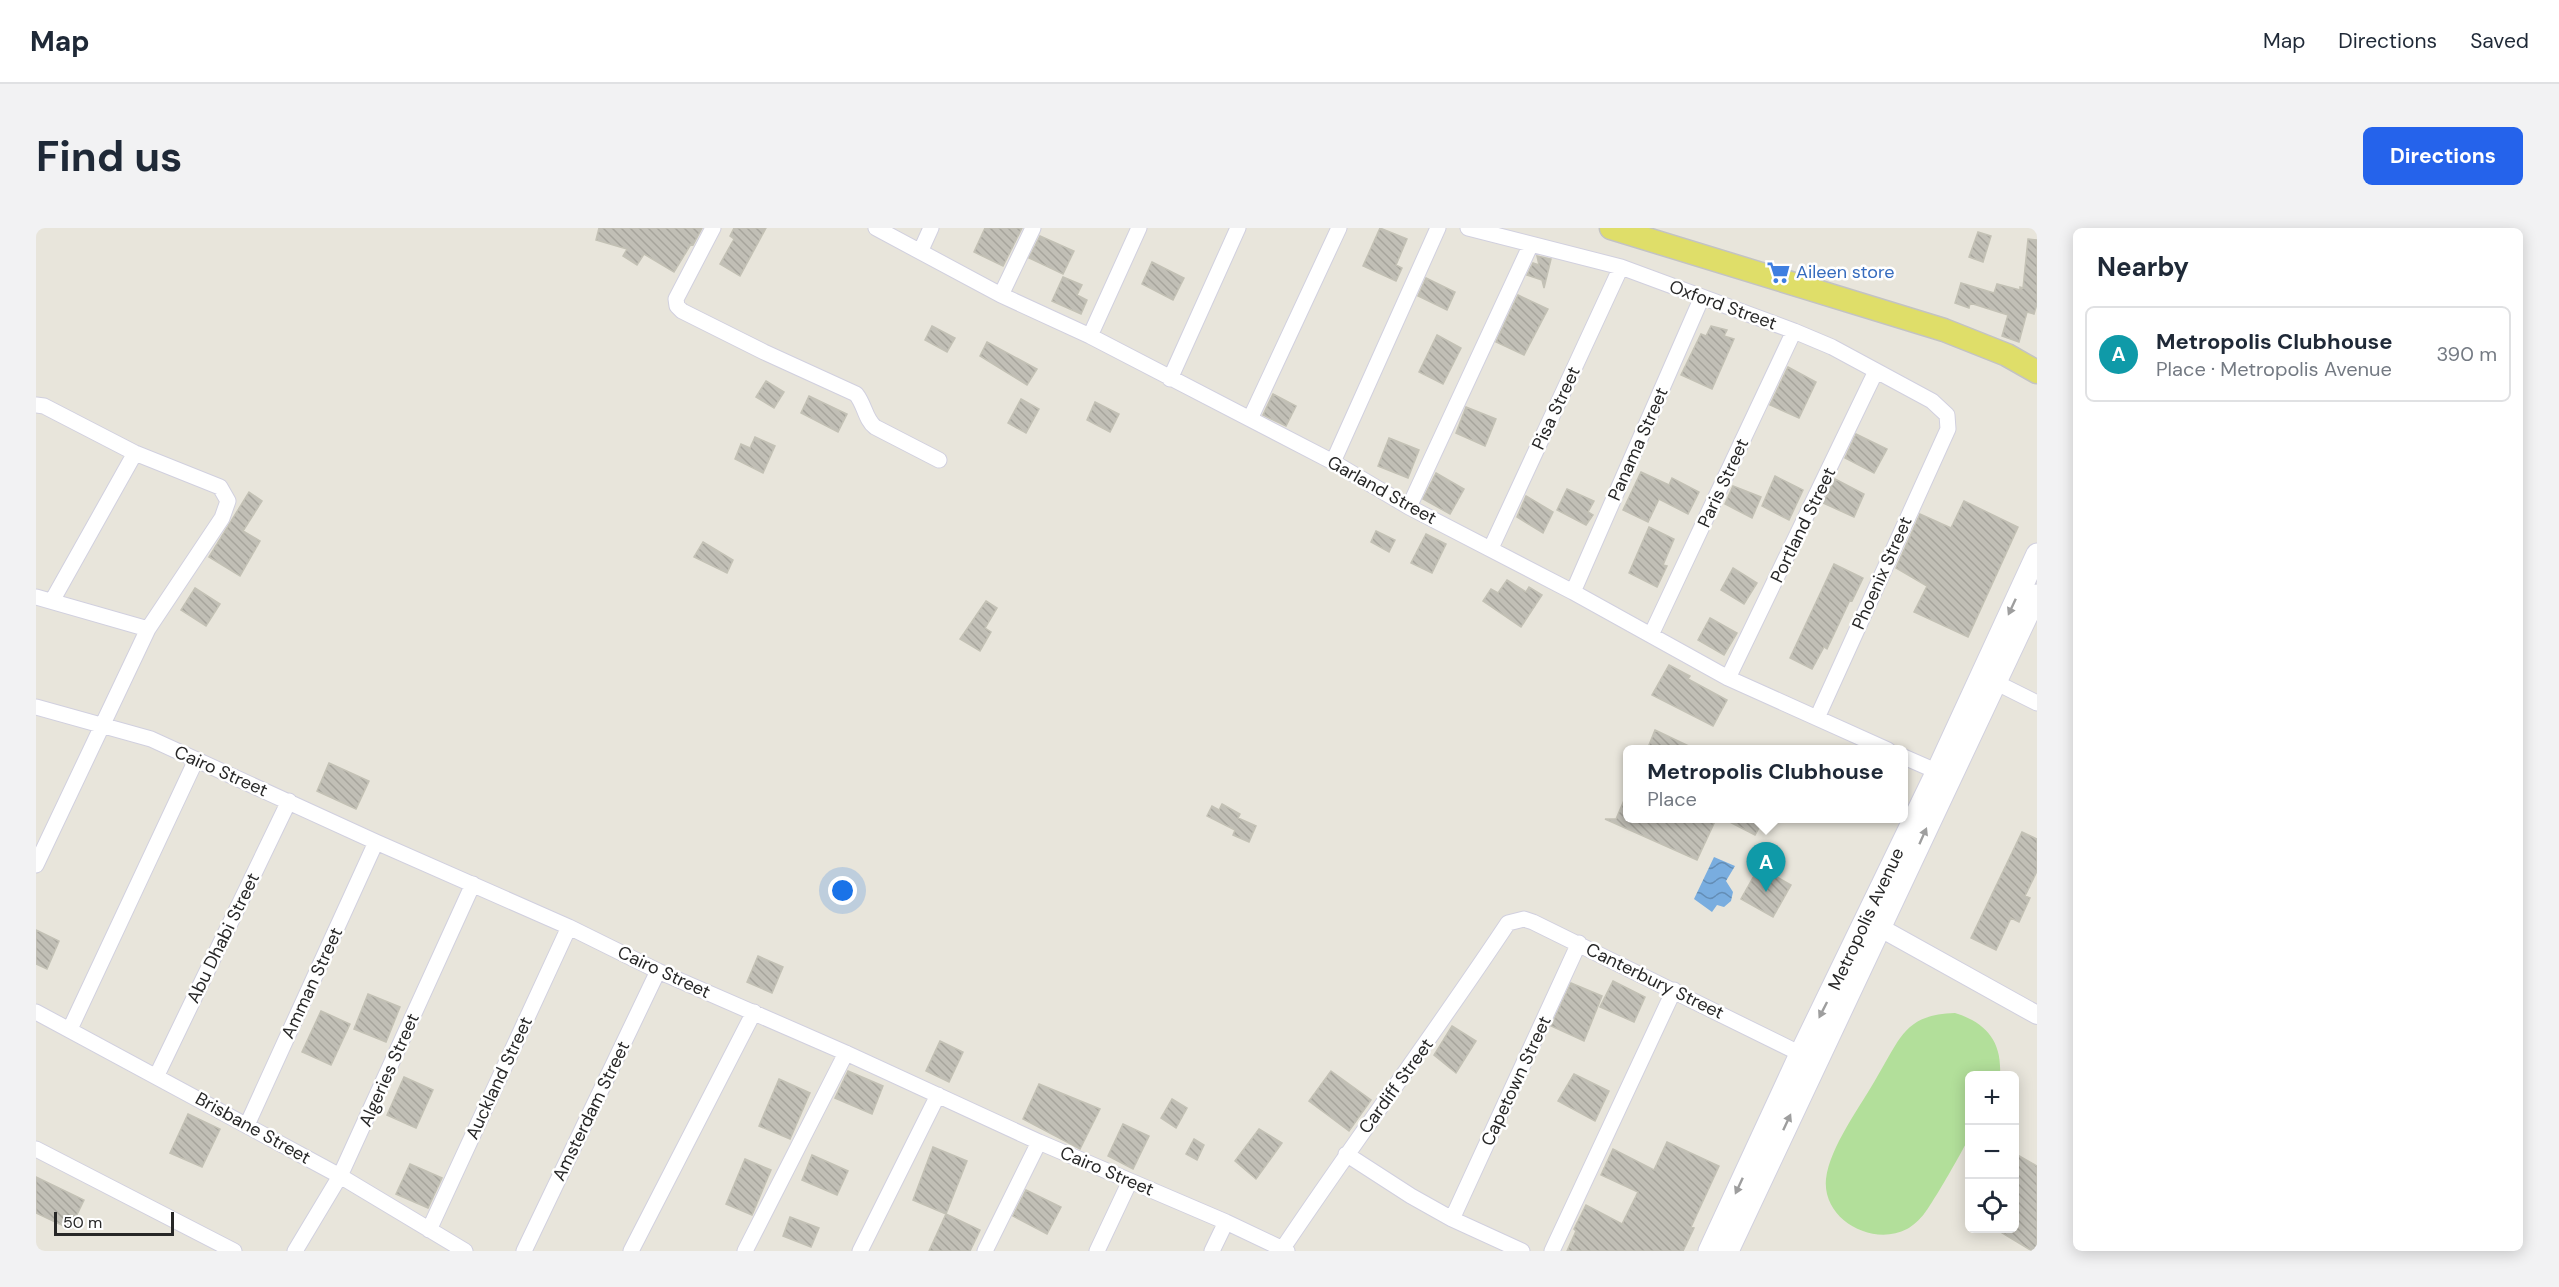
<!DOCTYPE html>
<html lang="en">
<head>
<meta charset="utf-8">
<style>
  :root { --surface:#fff; --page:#f2f2f3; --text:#1f2937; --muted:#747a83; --line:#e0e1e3; --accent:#2563eb }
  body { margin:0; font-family:"DM Sans",sans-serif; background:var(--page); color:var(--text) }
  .controls { position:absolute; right:18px; bottom:18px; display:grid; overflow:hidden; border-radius:9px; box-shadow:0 3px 15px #0003 }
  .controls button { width:54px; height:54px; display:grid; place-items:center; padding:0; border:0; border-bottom:2px solid var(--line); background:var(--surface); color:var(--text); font:30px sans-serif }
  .scale { position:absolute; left:18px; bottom:15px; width:120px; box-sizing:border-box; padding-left:6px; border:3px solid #272727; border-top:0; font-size:16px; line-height:21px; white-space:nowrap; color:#272727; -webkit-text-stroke:4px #fff; paint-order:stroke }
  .you { position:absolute; left:807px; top:663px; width:21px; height:21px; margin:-15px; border:4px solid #fff; border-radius:50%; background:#1a73e8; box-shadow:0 0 0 9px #1a73e833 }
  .badge { display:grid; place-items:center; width:39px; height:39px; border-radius:50%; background:var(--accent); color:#fff; font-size:20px; font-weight:700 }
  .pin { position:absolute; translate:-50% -50px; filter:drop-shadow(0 2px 3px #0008) }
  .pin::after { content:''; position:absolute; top:32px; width:21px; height:18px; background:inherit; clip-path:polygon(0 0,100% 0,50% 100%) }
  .popup { position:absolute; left:1587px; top:517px; width:285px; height:78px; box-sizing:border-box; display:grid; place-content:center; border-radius:9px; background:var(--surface); filter:drop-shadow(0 2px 4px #0005); font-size:20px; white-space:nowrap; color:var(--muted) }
  .popup b { font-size:22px; color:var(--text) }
  .popup::after { content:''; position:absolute; left:50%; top:100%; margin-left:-12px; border:12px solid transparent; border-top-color:var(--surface) }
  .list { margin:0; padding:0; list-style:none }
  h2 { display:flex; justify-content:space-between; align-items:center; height:78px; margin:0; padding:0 24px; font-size:26px }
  h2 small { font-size:20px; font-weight:400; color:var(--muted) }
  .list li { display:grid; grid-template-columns:39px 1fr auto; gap:18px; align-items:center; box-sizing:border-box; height:96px; margin:0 12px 12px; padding:0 12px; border:2px solid var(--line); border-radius:9px }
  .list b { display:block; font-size:22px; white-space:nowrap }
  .list p { margin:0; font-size:20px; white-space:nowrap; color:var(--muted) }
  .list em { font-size:20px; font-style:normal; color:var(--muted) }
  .icon { flex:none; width:33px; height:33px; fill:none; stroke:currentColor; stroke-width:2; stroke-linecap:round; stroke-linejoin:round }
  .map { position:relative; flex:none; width:2001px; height:1023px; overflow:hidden; border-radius:9px }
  header { display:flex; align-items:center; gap:36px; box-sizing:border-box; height:84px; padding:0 30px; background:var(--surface); border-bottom:2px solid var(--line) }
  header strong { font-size:28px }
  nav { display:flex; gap:33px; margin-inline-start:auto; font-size:21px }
  .intro { display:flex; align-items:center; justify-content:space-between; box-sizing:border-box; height:144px; padding:0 36px }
  h1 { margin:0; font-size:42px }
  .button { padding:15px 27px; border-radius:9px; background:var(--accent); color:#fff; font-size:21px; font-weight:700 }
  main { display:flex; gap:36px; padding:0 36px }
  aside { flex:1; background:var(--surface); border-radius:9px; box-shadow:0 3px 15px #0003 }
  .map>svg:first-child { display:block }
</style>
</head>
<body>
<header>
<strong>Map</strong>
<nav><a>Map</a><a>Directions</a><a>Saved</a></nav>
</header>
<div class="intro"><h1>Find us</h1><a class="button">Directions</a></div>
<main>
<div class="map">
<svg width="2001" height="1023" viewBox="0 0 2001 1023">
  <defs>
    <pattern id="water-waves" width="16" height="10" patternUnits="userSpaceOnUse" patternTransform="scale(1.5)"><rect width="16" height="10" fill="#79addf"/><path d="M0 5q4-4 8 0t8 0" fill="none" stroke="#638db5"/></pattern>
    <pattern id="building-back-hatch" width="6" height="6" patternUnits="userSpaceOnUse" patternTransform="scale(1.5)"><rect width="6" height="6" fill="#c1bfb6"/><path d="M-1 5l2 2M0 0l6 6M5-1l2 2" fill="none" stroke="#a6a49c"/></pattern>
  </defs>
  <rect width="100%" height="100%" fill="#e8e5db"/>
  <path fill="#b2df9a" d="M1919,785C1951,795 1966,814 1964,847L1934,848C1934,866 1937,889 1934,907C1932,914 1894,980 1888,986C1884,991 1877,998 1871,1001C1837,1019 1786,992 1790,951C1794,918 1825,878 1841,849C1864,811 1869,786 1919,785Z"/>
  <path fill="url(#water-waves)" d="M1678,629L1699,638L1690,653L1697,664L1695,673L1688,679L1681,677L1676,684L1658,671Z"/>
  <path fill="url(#building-back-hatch)" stroke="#c3c1b5" stroke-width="1.5" d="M563,0H666L657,17L655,16L638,44L608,26L601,37L587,28L591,21L560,12Z
    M698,0H730L704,48L684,36L698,11L694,8Z
    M949,0H986L967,38L938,24Z
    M1344,0L1371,11L1360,37L1366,40L1360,53L1327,38Z
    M1942,4L1955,8L1947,34L1933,29Z
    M1004,8L1038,23L1027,46L993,30Z
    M1992,11L2001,12V76L1998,86L1991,84L1983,114L1966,108L1972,87L1934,75L1933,80L1919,75L1925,55L1958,65L1961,56L1984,62V59L1987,60Z
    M1501,28L1515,31L1508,60L1506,52L1491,47L1497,35L1503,37Z
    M1116,34L1148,50L1137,72L1106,56Z
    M1027,49L1046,57L1041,67L1051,72L1045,86L1016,73Z
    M1390,50L1419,64L1411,82L1382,68Z
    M1482,67L1512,81L1488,127L1460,114Z
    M896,98L919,110L911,124L889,112Z
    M1675,98L1691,102L1688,108L1698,111L1676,161L1645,147L1665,106L1670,108Z
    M1401,107L1425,120L1407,156L1383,144Z
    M951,114L1001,141L991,157L944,128Z
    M1752,139L1780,154L1763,190L1734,177Z
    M730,153L748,164L738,180L720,169Z
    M1237,166L1260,178L1250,198L1227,187Z
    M773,168L811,186L802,204L765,185Z
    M985,171L1003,181L990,205L972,195Z
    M1059,174L1083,186L1074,204L1051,192Z
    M1430,179L1460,191L1449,218L1420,205Z
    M1820,206L1851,221L1838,245L1809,230Z
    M719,209L739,218L727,245L699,231L705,216L714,220Z
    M1353,210L1383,222L1372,250L1342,238Z
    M1605,244L1633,257L1636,250L1663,264L1652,286L1623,271L1612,294L1587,282Z
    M1400,245L1428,261L1414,286L1387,271Z
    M1739,248L1767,262L1753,292L1726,278Z
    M1799,251L1828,266L1818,289L1787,275Z
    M1697,258L1725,269L1716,290L1689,276Z
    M1531,261L1558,273L1552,284L1557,287L1550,297L1521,282Z
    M213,264L226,273L207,303L224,313L204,348L173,329Z
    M1490,268L1517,284L1507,305L1481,289Z
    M1928,273L1982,299L1932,409L1878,384L1891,358L1860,340L1884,286L1915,300Z
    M1613,299L1638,311L1627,337L1631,338L1621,359L1593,345Z
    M1340,303L1359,312L1353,324L1335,314Z
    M1390,306L1410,316L1396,345L1375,335Z
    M667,314L697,332L691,345L658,329Z
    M1798,336L1827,350L1816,373L1814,372L1791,421L1788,419L1776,441L1754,430Z
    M1697,340L1721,355L1708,376L1685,362Z
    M1471,352L1490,364L1493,359L1506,367L1485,399L1447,373L1455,361L1462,365Z
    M159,360L184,376L170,398L145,382Z
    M950,373L961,380L949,400L955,404L944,423L924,411Z
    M1674,390L1701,405L1688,427L1662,412Z
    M1633,437L1654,448L1652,451L1691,472L1677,498L1616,467Z
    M1619,502L1661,522H1611Z
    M293,535L333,553L320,581L281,563Z
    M1592,563V591H1680L1661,632L1569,591H1580Z
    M1186,576L1204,586L1202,590L1220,598L1213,614L1197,607L1199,602L1171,588L1176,578L1183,582Z
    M1688,591H1728L1719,607Z
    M1986,604L2001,611V643L1989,668L1994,670L1983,694L1975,690L1960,722L1935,710Z
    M1723,639L1755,657L1737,689L1705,671Z
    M0,702L23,713L11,741L0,736Z
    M722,728L747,739L736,765L711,754Z
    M1577,753L1609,769L1598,794L1564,779Z
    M1535,755L1566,768L1548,813L1515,798Z
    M332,766L364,779L350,814L318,801Z
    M285,783L314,796L295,837L266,824Z
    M1416,798L1440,813L1420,845L1398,827Z
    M904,813L927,824L913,854L890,843Z
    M812,843L847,858L836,886L799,870Z
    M1295,843L1335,872L1313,903L1273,873Z
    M1538,846L1573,863L1559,893L1522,873Z
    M368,849L397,862L380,900L351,887Z
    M743,851L774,865L754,911L723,898Z
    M1003,856L1064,881L1044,921L987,891Z
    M1136,871L1151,880L1140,900L1125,890Z
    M152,886L184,901L166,939L134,925Z
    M1087,896L1113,908L1097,941L1072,928Z
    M1223,901L1246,915L1220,951L1199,933Z
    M1158,911L1168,917L1161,932L1150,926Z
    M1631,914L1683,938L1655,999L1658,1000L1647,1023H1531L1540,1003L1538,1001L1550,977L1586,996L1602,964L1565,947L1577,921L1618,942Z
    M897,919L931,933L910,986L877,972Z
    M1978,925L2001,938V1023H1996L1958,1000H1978Z
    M776,927L812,943L801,967L766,952Z
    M709,931L735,942L716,987L690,976Z
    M374,936L406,950L392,980L360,966Z
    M0,949L48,972L34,1001L0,985Z
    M990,962L1025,979L1011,1006L977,988Z
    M910,986L944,1002L934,1023H893Z
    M754,989L783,1000L775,1019L747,1008Z"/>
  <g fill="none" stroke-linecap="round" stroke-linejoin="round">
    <defs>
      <path id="minor" d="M677,0L640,71L641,78L646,83L728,124L820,166C829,177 829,191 839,199L903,232
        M840,0L965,67L1054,108L1297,234L1373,279L1537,364L1692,450L1852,522
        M1432,0L1585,39L1758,103L1796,119L1896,173L1911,187L1912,201L1781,490
        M885,22L895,0
        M965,67L997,0
        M1054,108L1103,0
        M1134,151L1202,0
        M0,177L8,178L99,225L184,259L192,273L186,290L112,401L0,637
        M1214,191L1303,0
        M1297,234L1402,0
        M1373,279L1495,16
        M1455,320L1585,39
        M1537,364L1666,69
        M0,369L112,401
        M16,373L99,225
        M1615,407L1758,103
        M1692,450L1840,143
        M1953,451L2001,475
        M0,479L115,511L340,614L533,699L622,743L810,825L1003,914L1190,994L1251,1023
        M1868,529L1909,547
        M0,784L304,948L429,1023
        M34,801L160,532
        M121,847L253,573
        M211,897L340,614
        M0,921L198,1023
        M1310,926L1375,968L1416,991L1486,1023
        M1416,991L1543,715
        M393,1002L533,699
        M1247,1020C1320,911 1399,805 1472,695L1488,691L1497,694L1773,830
        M259,1023L304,948L437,656
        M488,1023L622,743
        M595,1023L718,784
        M709,1023L810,825
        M824,1023L902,867
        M949,1023L1003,914
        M1061,1023L1094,953
        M1176,1023L1190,994
        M1516,1023L1638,762"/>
      <path id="tertiary" d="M1832,693L2001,787"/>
      <path id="secondary" d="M1673,1023L1765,824L1901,543L2001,326
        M1692,1023L2001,367"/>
      <path id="primary" d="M1575,0L1908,102L1971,127L2001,144"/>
    </defs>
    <use href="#minor" stroke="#d1d0df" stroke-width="17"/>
    <use href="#tertiary" stroke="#d1d0df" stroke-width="20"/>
    <use href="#secondary" stroke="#d1d0df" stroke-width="23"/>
    <use href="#primary" stroke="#c3c3c3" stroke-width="25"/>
    <use href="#minor" stroke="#fff" stroke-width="15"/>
    <use href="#tertiary" stroke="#fff" stroke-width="18"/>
    <use href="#secondary" stroke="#fff" stroke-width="21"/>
    <use href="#primary" stroke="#dfde69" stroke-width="22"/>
  </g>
  <defs><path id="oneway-solid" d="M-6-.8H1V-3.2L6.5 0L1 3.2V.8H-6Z" transform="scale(1.5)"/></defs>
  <g fill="#9e9e9e">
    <use href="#oneway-solid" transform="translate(1976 379) rotate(115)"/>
    <use href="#oneway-solid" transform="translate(1887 608) rotate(-66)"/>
    <use href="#oneway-solid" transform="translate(1787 782) rotate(117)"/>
    <use href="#oneway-solid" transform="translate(1751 894) rotate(-65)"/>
    <use href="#oneway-solid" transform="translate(1703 958) rotate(115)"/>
  </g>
  <defs>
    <symbol id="supermarket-bare" viewBox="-9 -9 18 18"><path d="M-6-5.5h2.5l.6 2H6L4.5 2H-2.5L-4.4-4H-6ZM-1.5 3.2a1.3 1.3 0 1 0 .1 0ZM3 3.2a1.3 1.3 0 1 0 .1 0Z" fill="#3f7fe0" stroke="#fff" stroke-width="2.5" paint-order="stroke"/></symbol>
  </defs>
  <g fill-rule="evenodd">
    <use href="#supermarket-bare" x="1726" y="28" width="33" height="33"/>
  </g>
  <g text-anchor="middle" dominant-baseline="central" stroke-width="5" stroke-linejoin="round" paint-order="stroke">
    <g font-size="18" fill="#366cbe" stroke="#fff" text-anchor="start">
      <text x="1760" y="44">Aileen store</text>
    </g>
    <g font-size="18" fill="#272727" stroke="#fff">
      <text transform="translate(1687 77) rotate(20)">Oxford Street</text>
      <text transform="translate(1520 180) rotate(-65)">Pisa Street</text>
      <text transform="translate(1602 216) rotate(-66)">Panama Street</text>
      <text transform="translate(1687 255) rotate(-65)">Paris Street</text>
      <text transform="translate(1346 262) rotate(29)">Garland Street</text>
      <text transform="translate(1767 297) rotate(-64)">Portland Street</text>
      <text transform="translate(1846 345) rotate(-66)">Phoenix Street</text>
      <text transform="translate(185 543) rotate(24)">Cairo Street</text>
      <text transform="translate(1830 691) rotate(-65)">Metropolis Avenue</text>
      <text transform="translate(187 710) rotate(-64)">Abu Dhabi Street</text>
      <text transform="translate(628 744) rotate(25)">Cairo Street</text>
      <text transform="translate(1619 753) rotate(26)">Canterbury Street</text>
      <text transform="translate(276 755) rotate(-65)">Amman Street</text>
      <text transform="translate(353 842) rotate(-66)">Algeries Street</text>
      <text transform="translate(463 850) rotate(-65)">Auckland Street</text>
      <text transform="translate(1480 853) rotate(-65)">Capetown Street</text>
      <text transform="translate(1360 858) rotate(-54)">Cardiff Street</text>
      <text transform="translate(555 883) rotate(-64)">Amsterdam Street</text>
      <text transform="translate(217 900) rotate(29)">Brisbane Street</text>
      <text transform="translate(1071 943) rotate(23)">Cairo Street</text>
    </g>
  </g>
</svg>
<div class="controls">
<button>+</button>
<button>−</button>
<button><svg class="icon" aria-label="locate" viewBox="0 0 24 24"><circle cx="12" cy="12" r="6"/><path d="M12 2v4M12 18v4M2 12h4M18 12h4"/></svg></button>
</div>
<div class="scale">50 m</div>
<div class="you"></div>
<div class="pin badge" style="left:1730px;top:664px;background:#0f9aa8">A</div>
<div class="popup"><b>Metropolis Clubhouse</b>Place</div>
</div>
<aside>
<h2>Nearby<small></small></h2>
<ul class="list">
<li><span class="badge" style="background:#0f9aa8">A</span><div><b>Metropolis Clubhouse</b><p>Place · Metropolis Avenue</p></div><em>390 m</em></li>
</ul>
</aside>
</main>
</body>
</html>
